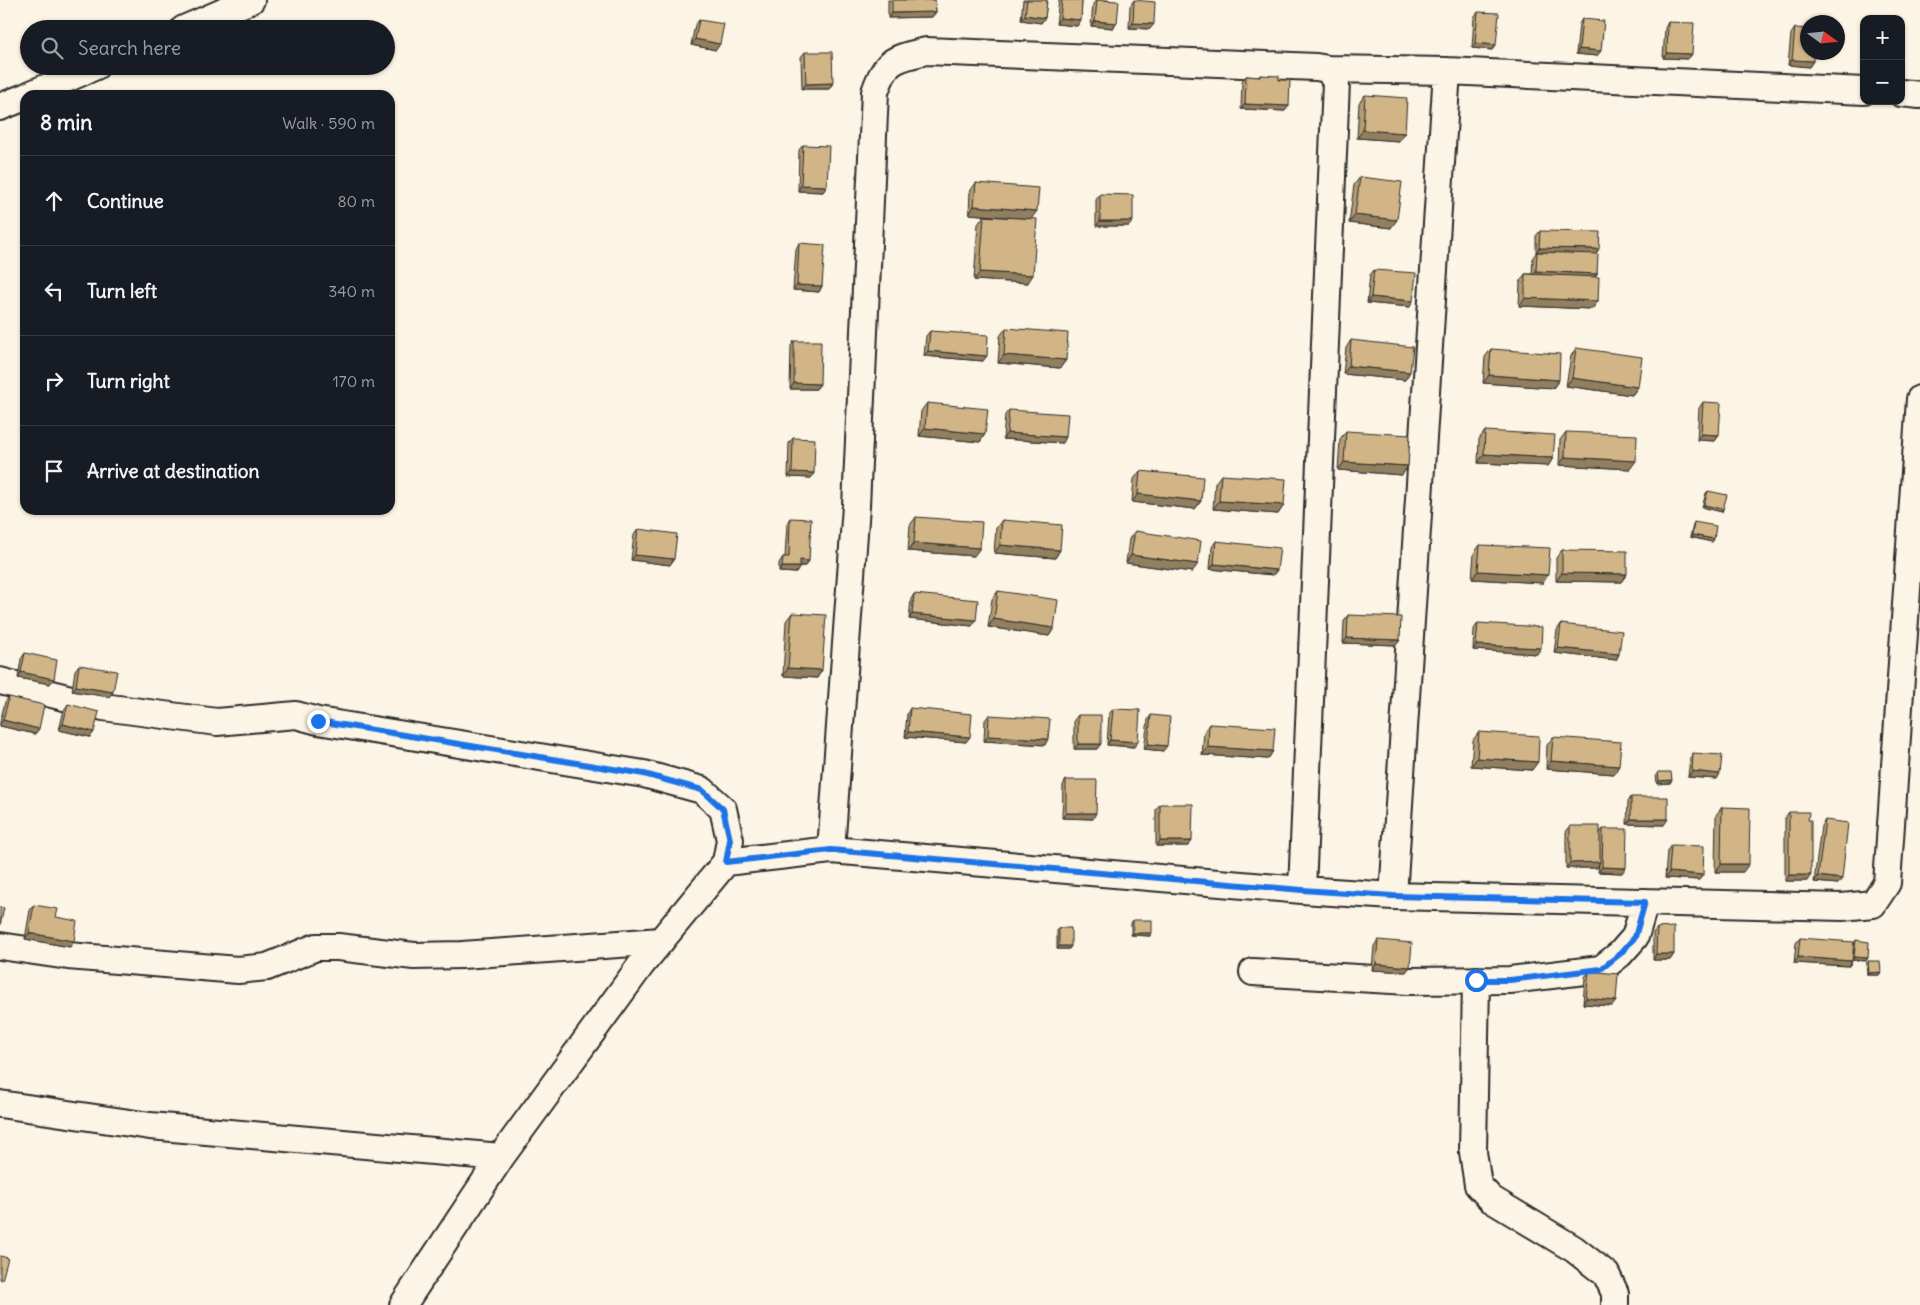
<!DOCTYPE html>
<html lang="en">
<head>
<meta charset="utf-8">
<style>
  :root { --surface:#171b24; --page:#20242c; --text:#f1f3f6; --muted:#9ea1a6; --line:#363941 }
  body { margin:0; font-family:Delius,sans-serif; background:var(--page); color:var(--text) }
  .controls { position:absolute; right:15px; top:15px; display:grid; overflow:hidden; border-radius:10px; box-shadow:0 1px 4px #0004 }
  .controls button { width:45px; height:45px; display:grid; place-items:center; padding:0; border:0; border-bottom:1px solid var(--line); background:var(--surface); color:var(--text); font:25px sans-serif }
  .compass { position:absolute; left:1800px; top:15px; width:45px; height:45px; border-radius:50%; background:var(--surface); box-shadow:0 1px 4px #0004; rotate:105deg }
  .stop { position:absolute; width:15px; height:15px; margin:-11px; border:4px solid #1a73e8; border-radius:50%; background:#fff }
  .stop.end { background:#1a73e8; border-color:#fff; box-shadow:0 1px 5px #0008 }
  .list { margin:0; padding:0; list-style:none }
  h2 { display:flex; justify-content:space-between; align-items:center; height:65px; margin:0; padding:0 20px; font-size:21px }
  h2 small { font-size:16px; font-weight:400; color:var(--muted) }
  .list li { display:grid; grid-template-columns:32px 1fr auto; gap:15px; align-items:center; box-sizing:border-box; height:90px; padding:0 20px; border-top:1px solid var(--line) }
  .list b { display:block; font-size:19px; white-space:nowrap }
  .list em { font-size:16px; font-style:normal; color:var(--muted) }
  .icon { flex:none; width:28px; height:28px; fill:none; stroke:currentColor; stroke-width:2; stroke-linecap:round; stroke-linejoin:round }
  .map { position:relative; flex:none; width:1920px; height:1305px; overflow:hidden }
  .search { position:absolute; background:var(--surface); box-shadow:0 1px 4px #0004; left:20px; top:20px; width:375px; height:55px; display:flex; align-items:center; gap:12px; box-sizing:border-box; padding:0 18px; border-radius:28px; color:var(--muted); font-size:19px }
  .panel { position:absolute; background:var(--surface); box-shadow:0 1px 4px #0004; left:20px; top:90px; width:375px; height:425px; border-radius:15px }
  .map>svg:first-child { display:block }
</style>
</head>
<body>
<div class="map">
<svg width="1920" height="1305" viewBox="0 0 1920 1305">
  <rect width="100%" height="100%" fill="#fcf5e5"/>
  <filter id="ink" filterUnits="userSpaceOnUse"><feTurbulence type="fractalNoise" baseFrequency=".02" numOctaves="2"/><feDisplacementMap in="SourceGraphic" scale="10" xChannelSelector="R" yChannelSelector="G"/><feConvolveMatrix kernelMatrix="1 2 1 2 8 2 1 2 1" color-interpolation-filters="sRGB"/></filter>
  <g filter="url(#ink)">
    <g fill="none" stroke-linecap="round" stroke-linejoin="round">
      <defs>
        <path id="minor" d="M184,29L251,0
          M1328,69L1447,71L1864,91
          M1901,93L1920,95
          M29,95L96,66
          M0,107L25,97
          M0,681L103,707L217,722L296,715L318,721L644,774L702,790L723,809L730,840L726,862
          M831,850L856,506L875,92C886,59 894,59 926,51L1316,67L1328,69L1336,82L1302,890
          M1393,896L1447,71
          M0,946L68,956L238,970L267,967L316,947H338L414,956L462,955L661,941
          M1253,972L1409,981L1510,980L1601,969L1620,954L1635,937L1645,902
          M1476,980L1473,1152L1478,1185L1491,1199L1574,1249L1606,1274L1615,1293V1305
          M0,1104L150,1126L501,1157
          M403,1305L501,1157L641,965L726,862L831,850L1302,890L1393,896L1842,907L1873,904L1887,883L1920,399"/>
      </defs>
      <use href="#minor" stroke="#2b2b2b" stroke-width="30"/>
      <use href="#minor" stroke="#fcf5e5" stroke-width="26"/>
    </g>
    <path fill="#b49c73" stroke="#2b2b2b" d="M888,0H935L936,12L932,17L888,18Z
      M1023,0H1047L1045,18L1041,23L1021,20Z
      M1059,0H1082L1081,20L1077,26L1056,24Z
      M1096,0H1110L1117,23L1113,28L1091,26L1093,4Z
      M1134,0L1150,29L1129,28L1130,6Z
      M1478,12L1496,45L1492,50L1472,48L1474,17Z
      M1582,19L1597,56L1576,54L1579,24Z
      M699,20L716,50L691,45L695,25Z
      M1668,22L1692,54L1688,59L1663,58L1665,28Z
      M1795,28L1813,61L1809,67L1788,65L1791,34Z
      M805,52L833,83L829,89H802L801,57Z
      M1260,75L1279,80L1285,111L1241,109L1242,81L1246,76L1259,77Z
      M1365,95L1399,141L1357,138L1359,103Z
      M803,145L827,186L823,192L798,191L799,150Z
      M1360,177L1391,228L1349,223L1354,185Z
      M976,183L1032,219L1028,283L974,280L978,224L984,216L1008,217L969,214L970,191Z
      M1100,194L1129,226H1096V200Z
      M1540,231L1596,254L1597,274L1595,277L1598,301L1592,309L1519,306L1520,282L1525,274H1532L1533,257L1536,253V236Z
      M799,243L822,286L819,292L793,290L796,249Z
      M1374,270L1410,307L1367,303L1370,275Z
      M1006,328L1066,360L1060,368L998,363L1000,336Z
      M930,331L983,361L924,356L926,336Z
      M1351,340L1405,380L1343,374L1346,348Z
      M794,341L820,384L816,389H790L791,346Z
      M1576,348L1638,387L1632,395L1566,386L1571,356Z
      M1491,349L1559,380L1553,388L1483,383L1485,357Z
      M1703,402L1719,435L1715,441L1697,440L1699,408Z
      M927,403L985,434L980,442L919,436L921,411Z
      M1009,410L1063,443L1003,439L1005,415Z
      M1346,431L1408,466L1402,475L1338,470L1340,439Z
      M1485,431L1553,458L1548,466L1478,463L1479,439Z
      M1566,432L1630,469L1559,465L1560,440Z
      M793,438L814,473L811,478L788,477L789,443Z
      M1140,471L1201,501L1195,509L1132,502L1134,479Z
      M1221,475L1284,505L1278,514L1213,509L1215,483Z
      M1708,491L1723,509L1722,512L1702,507L1706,493Z
      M916,517L974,556L908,551L910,525Z
      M790,518L809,561L805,566H800L796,573L779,572V563L783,557H785L787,523Z
      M1002,520L1060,550L1055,558L994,553L996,528Z
      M1694,522L1714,539L1712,542L1690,537L1693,525Z
      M638,529L670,565L631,560L634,535Z
      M1135,531L1192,572L1126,563L1129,539Z
      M1216,541L1277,570L1273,575L1210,569L1212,547Z
      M1480,545L1543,583L1472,579L1474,553Z
      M1562,550L1627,574L1621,582L1556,581V558Z
      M998,591L1054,628L1049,636L988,627L992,599Z
      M914,594L972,626L909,619L911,599Z
      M792,613L822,670L817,678L783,676L786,621Z
      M1348,615L1400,640L1396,645L1343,643L1344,621Z
      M1478,623L1537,654L1473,650L1474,629Z
      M1561,624L1619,654L1616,660L1554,653L1557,630Z
      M25,653L50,684L18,678L21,659Z
      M79,665L109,697L72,691L75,670Z
      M9,697L35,734L0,726V722L5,702Z
      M68,704L94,732L90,737L59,730L64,710Z
      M910,708L966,742L905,737L907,714Z
      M1113,709L1134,747L1107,745L1109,714Z
      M989,715L1045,745L984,741L985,720Z
      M1078,715L1097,749H1074V720Z
      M1151,715L1163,751L1144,749L1148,720Z
      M1209,724L1273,751L1268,759L1202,755L1204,732Z
      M1479,732L1532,770L1471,766L1473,740Z
      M1553,737L1614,774L1546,769L1547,745Z
      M1693,753L1717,779L1688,777L1690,758Z
      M1658,772L1672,780L1670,783L1657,784L1656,775Z
      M1066,780L1093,819L1062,818L1063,785Z
      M1631,797L1664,825L1627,824L1628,802Z
      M1160,804L1192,841L1188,846H1156V809Z
      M1722,807L1743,872H1715L1716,815Z
      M1789,812L1807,881H1785V817Z
      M1825,820L1838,884L1814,882L1821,826Z
      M1570,826L1600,833L1603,829L1622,873L1598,872L1599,865L1597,868H1566V832Z
      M1671,845L1703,875L1699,880L1665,878L1667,851Z
      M34,905L56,917L70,947L25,939L30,910Z
      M1133,920L1150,936L1131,935V923Z
      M1059,928L1071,946L1069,949H1057V931Z
      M1657,928L1674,954L1670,960H1653V933Z
      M1800,938L1852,961L1849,966L1794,963L1796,943Z
      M1378,940L1406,972L1372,970L1374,946Z
      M1856,940L1866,961L1852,960L1854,943Z
      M1868,961L1881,972L1879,975H1867L1866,964Z
      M1589,971L1616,1001L1612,1006L1583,1004L1585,977Z"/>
    <path fill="#927f5e" stroke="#2b2b2b" d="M936,12L932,17L888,18L892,13Z
      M1025,15L1045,18L1041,23L1021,20Z
      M1060,18L1081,20L1077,26L1056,24Z
      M1095,21L1117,23L1113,28L1091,26Z
      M1133,23L1154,24L1150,29L1129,28Z
      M695,39L720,44L716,50L691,45Z
      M1475,43L1496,45L1492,50L1472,48Z
      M1579,49L1601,51L1597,56L1576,54Z
      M1667,53L1692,54L1688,59L1663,58Z
      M1792,60L1813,61L1809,67L1788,65Z
      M833,83L829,89H802L806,84Z
      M1245,104L1289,106L1285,111L1241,109Z
      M1363,130L1405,133L1399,141L1357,138Z
      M801,185L827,186L823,192L798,191Z
      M974,206L1037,211L1031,219L969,214Z
      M1355,215L1397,220L1391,228L1349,223Z
      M1100,221H1133L1129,226H1096Z
      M1539,248L1599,249L1595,255L1537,252L1536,253Z
      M1536,271L1597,274L1593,279L1532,277Z
      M980,272L1033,275L1028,283L974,280Z
      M797,285L822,286L819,292L793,290Z
      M1371,297L1413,301L1410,307L1367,303Z
      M1525,298L1598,301L1592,309L1519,306Z
      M928,351L987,356L983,361L924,356Z
      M1004,355L1066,360L1060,368L998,363Z
      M1349,366L1410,372L1405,380L1343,374Z
      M1489,375L1559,380L1553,388L1483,383Z
      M1572,378L1638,387L1632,395L1566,386Z
      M794,383L820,384L816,389H790Z
      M925,428L985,434L980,442L919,436Z
      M1007,433L1066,437L1063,443L1003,439Z
      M1701,434L1719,435L1715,441L1697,440Z
      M1484,454L1553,458L1548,466L1478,463Z
      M1565,457L1636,461L1630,469L1559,465Z
      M1344,462L1408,466L1402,475L1338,470Z
      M792,472L814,473L811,478L788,477Z
      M1138,494L1201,501L1195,509L1132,502Z
      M1219,501L1284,505L1278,514L1213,509Z
      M1704,505L1723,509L1722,512L1702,507Z
      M1692,535L1714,539L1712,542L1690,537Z
      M914,543L980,548L974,556L908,551Z
      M1000,545L1060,550L1055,558L994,553Z
      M635,555L674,559L670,565L631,560Z
      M1131,555L1198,564L1192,572L1126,563Z
      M800,560L809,561L805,566H796Z
      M1214,564L1277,570L1273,575L1210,569Z
      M782,567H800L796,573L779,572Z
      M1478,571L1548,575L1543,583L1472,579Z
      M1562,573L1627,574L1621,582L1556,581Z
      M912,614L976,620L972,626L909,619Z
      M994,619L1054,628L1049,636L988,627Z
      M1347,638L1400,640L1396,645L1343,643Z
      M1476,645L1541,648L1537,654L1473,650Z
      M1558,648L1619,654L1616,660L1554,653Z
      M788,668L822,670L817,678L783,676Z
      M21,672L54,679L50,684L18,678Z
      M76,686L113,692L109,697L72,691Z
      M3,720L39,729L35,734L0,726V724Z
      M63,724L94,732L90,737L59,730Z
      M908,732L970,737L966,742L905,737Z
      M988,736L1048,739L1045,745L984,741Z
      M1110,740L1138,742L1134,747L1107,745Z
      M1078,744H1101L1097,749H1074Z
      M1148,744L1167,746L1163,751L1144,749Z
      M1208,747L1273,751L1268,759L1202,755Z
      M1477,758L1538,762L1532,770L1471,766Z
      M1551,761L1619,766L1614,774L1546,769Z
      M1692,771L1720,774L1717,779L1688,777Z
      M1672,780L1670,783L1657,784L1659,781Z
      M1066,813H1096L1093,819L1062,818Z
      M1631,819H1668L1664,825L1627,824Z
      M1160,841H1192L1188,846H1156Z
      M1600,862L1597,868H1566L1570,863Z
      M1721,864H1749L1743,872H1715Z
      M1602,867L1626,868L1622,873L1598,872Z
      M1669,872L1703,875L1699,880L1665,878Z
      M1789,875H1811L1807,881H1785Z
      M1818,876L1842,879L1838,884L1814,882Z
      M29,933L74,941L70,947L25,939Z
      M1133,933H1152L1150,936L1131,935Z
      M1059,946H1071L1069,949H1057Z
      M1656,954H1674L1670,960H1653Z
      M1798,957L1852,961L1849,966L1794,963Z
      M1854,957L1868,958L1866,961L1852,960Z
      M1376,964L1410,967L1406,972L1372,970Z
      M1881,972L1879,975H1867L1869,973Z
      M1586,998L1616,1001L1612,1006L1583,1004Z"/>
    <path fill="#d1b586" stroke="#2b2b2b" d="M892,0H935L936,12L892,13Z
      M1027,0H1047L1045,18L1025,15Z
      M1062,0H1082L1081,20L1060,18Z
      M1097,0L1119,1L1117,23L1095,21Z
      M1134,0L1155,2L1154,24L1133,23Z
      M1478,12L1499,13L1496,45L1475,43Z
      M1582,19L1604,21L1601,51L1579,49Z
      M699,20L724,24L720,44L695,39Z
      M1668,22L1694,23L1692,54L1667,53Z
      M1795,28L1808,29V52H1814L1813,61L1792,60Z
      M805,52H832L833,83L806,84Z
      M1260,75L1279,76V80H1290L1289,106L1245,104L1246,76L1260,77Z
      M1365,95L1407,98L1405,133L1363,130Z
      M803,145L829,146L827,186L801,185Z
      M1360,177L1402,182L1397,220L1355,215Z
      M976,183L1039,188L1037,211L974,206Z
      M1100,194L1133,195V221H1100Z
      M984,216L1037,219L1033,275L980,272Z
      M1540,231L1600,232L1599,249L1539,248Z
      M799,243L825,245L822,286L797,285Z
      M1537,252L1598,254L1597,274L1536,271Z
      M1374,270L1416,273L1413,301L1371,297Z
      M1525,274L1599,277L1598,301L1525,298Z
      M1006,328L1068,333L1066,360L1004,355Z
      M930,331L988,335L987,356L928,351Z
      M1351,340L1413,347L1410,372L1349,366Z
      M794,341H821L820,384L794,383Z
      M1576,348L1642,357L1638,387L1572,378Z
      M1491,349L1560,354L1559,380L1489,375Z
      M1703,402L1721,403L1719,435L1701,434Z
      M927,403L988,409L985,434L925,428Z
      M1009,410L1068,414L1066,437L1007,433Z
      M1346,431L1410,435L1408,466L1344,462Z
      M1485,431L1555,435L1553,458L1484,454Z
      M1566,432L1637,435L1636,461L1565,457Z
      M793,438L815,439L814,473L792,472Z
      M1140,471L1203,477L1201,501L1138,494Z
      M1221,475L1286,479L1284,505L1219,501Z
      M1708,491L1727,495L1723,509L1704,505Z
      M916,517L982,522L980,548L914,543Z
      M790,518L811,519L809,561L800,560V567H782L783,557H789Z
      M1002,520L1062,525L1060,550L1000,545Z
      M1694,522L1716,526L1714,539L1692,535Z
      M638,529L677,534L674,559L635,555Z
      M1135,531L1201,541L1198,564L1131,555Z
      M1216,541L1280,548L1277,570L1214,564Z
      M1480,545L1550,548L1548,575L1478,571Z
      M1562,550L1627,551V574L1562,573Z
      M998,591L1058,600L1054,628L994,619Z
      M914,594L978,600L976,620L912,614Z
      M792,613L826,615L822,670L788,668Z
      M1348,615L1401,617L1400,640L1347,638Z
      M1478,623L1542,627L1541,648L1476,645Z
      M1561,624L1622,631L1619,654L1558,648Z
      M25,653L57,660L54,679L21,672Z
      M79,665L117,671L113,692L76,686Z
      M9,697L44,705L39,729L3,720Z
      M68,704L99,712L94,732L63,724Z
      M910,708L972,714L970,737L908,732Z
      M1113,709L1140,710L1138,742L1110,740Z
      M989,715L1050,719L1048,739L988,736Z
      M1078,715H1101V744H1078Z
      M1151,715L1170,717L1167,746L1148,744Z
      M1209,724L1275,728L1273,751L1208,747Z
      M1479,732L1539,736L1538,762L1477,758Z
      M1553,737L1621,742L1619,766L1551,761Z
      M1693,753L1722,755L1720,774L1692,771Z
      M1658,772H1671L1672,780L1659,781Z
      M1066,780H1097L1096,813H1066Z
      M1631,797H1668V819H1631Z
      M1160,804H1193L1192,841H1160Z
      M1722,807L1750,808L1749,864H1721Z
      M1789,812H1809L1808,820H1811V875H1789Z
      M1825,820L1848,823L1842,879L1818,876Z
      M1570,826H1600V862L1570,863Z
      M1603,829H1627L1626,868L1602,867Z
      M1671,845L1704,846L1703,875L1669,872Z
      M34,905L58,909L56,917L77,921L74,941L29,933Z
      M0,907L4,908L0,926Z
      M1133,920H1152V933H1133Z
      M1674,927V954H1656L1657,928Z
      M1059,928H1071V946H1059Z
      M1800,938L1854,942L1852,961L1798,957Z
      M1378,940L1412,943L1410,967L1376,964Z
      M1856,940L1869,942L1868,958L1854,957Z
      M1868,961H1880L1881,972L1869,973Z
      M1589,971L1618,974L1616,1001L1586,998Z
      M0,1256L8,1258L2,1280L0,1279Z"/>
  </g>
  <g fill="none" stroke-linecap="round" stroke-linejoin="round" filter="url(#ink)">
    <path stroke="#1a73e8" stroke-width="6" d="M318,721L644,774L702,790L723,809L730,840L726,862L831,850L1302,890L1393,896L1645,902L1635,937L1620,954L1601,969L1510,980H1476"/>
  </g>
</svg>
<div class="controls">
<button>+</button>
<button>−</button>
</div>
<svg class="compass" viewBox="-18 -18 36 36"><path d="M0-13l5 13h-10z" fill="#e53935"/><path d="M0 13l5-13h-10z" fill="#9ea1a6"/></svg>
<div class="stop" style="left:1476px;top:980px"></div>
<div class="stop end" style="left:318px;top:721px"></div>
<div class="search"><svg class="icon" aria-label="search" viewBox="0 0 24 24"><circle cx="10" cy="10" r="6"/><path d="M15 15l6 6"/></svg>Search here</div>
<section class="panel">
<h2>8 min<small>Walk · 590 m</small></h2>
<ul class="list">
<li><svg class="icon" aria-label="ahead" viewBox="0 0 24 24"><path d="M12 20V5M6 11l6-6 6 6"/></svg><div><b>Continue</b></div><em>80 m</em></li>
<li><svg class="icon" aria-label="left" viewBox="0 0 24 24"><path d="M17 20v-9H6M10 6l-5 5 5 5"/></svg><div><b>Turn left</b></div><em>340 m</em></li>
<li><svg class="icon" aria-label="right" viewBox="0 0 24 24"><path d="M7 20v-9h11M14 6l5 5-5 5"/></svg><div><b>Turn right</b></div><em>170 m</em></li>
<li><svg class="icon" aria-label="arrive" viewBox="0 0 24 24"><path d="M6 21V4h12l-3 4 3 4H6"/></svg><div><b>Arrive at destination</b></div></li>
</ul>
</section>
</div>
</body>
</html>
